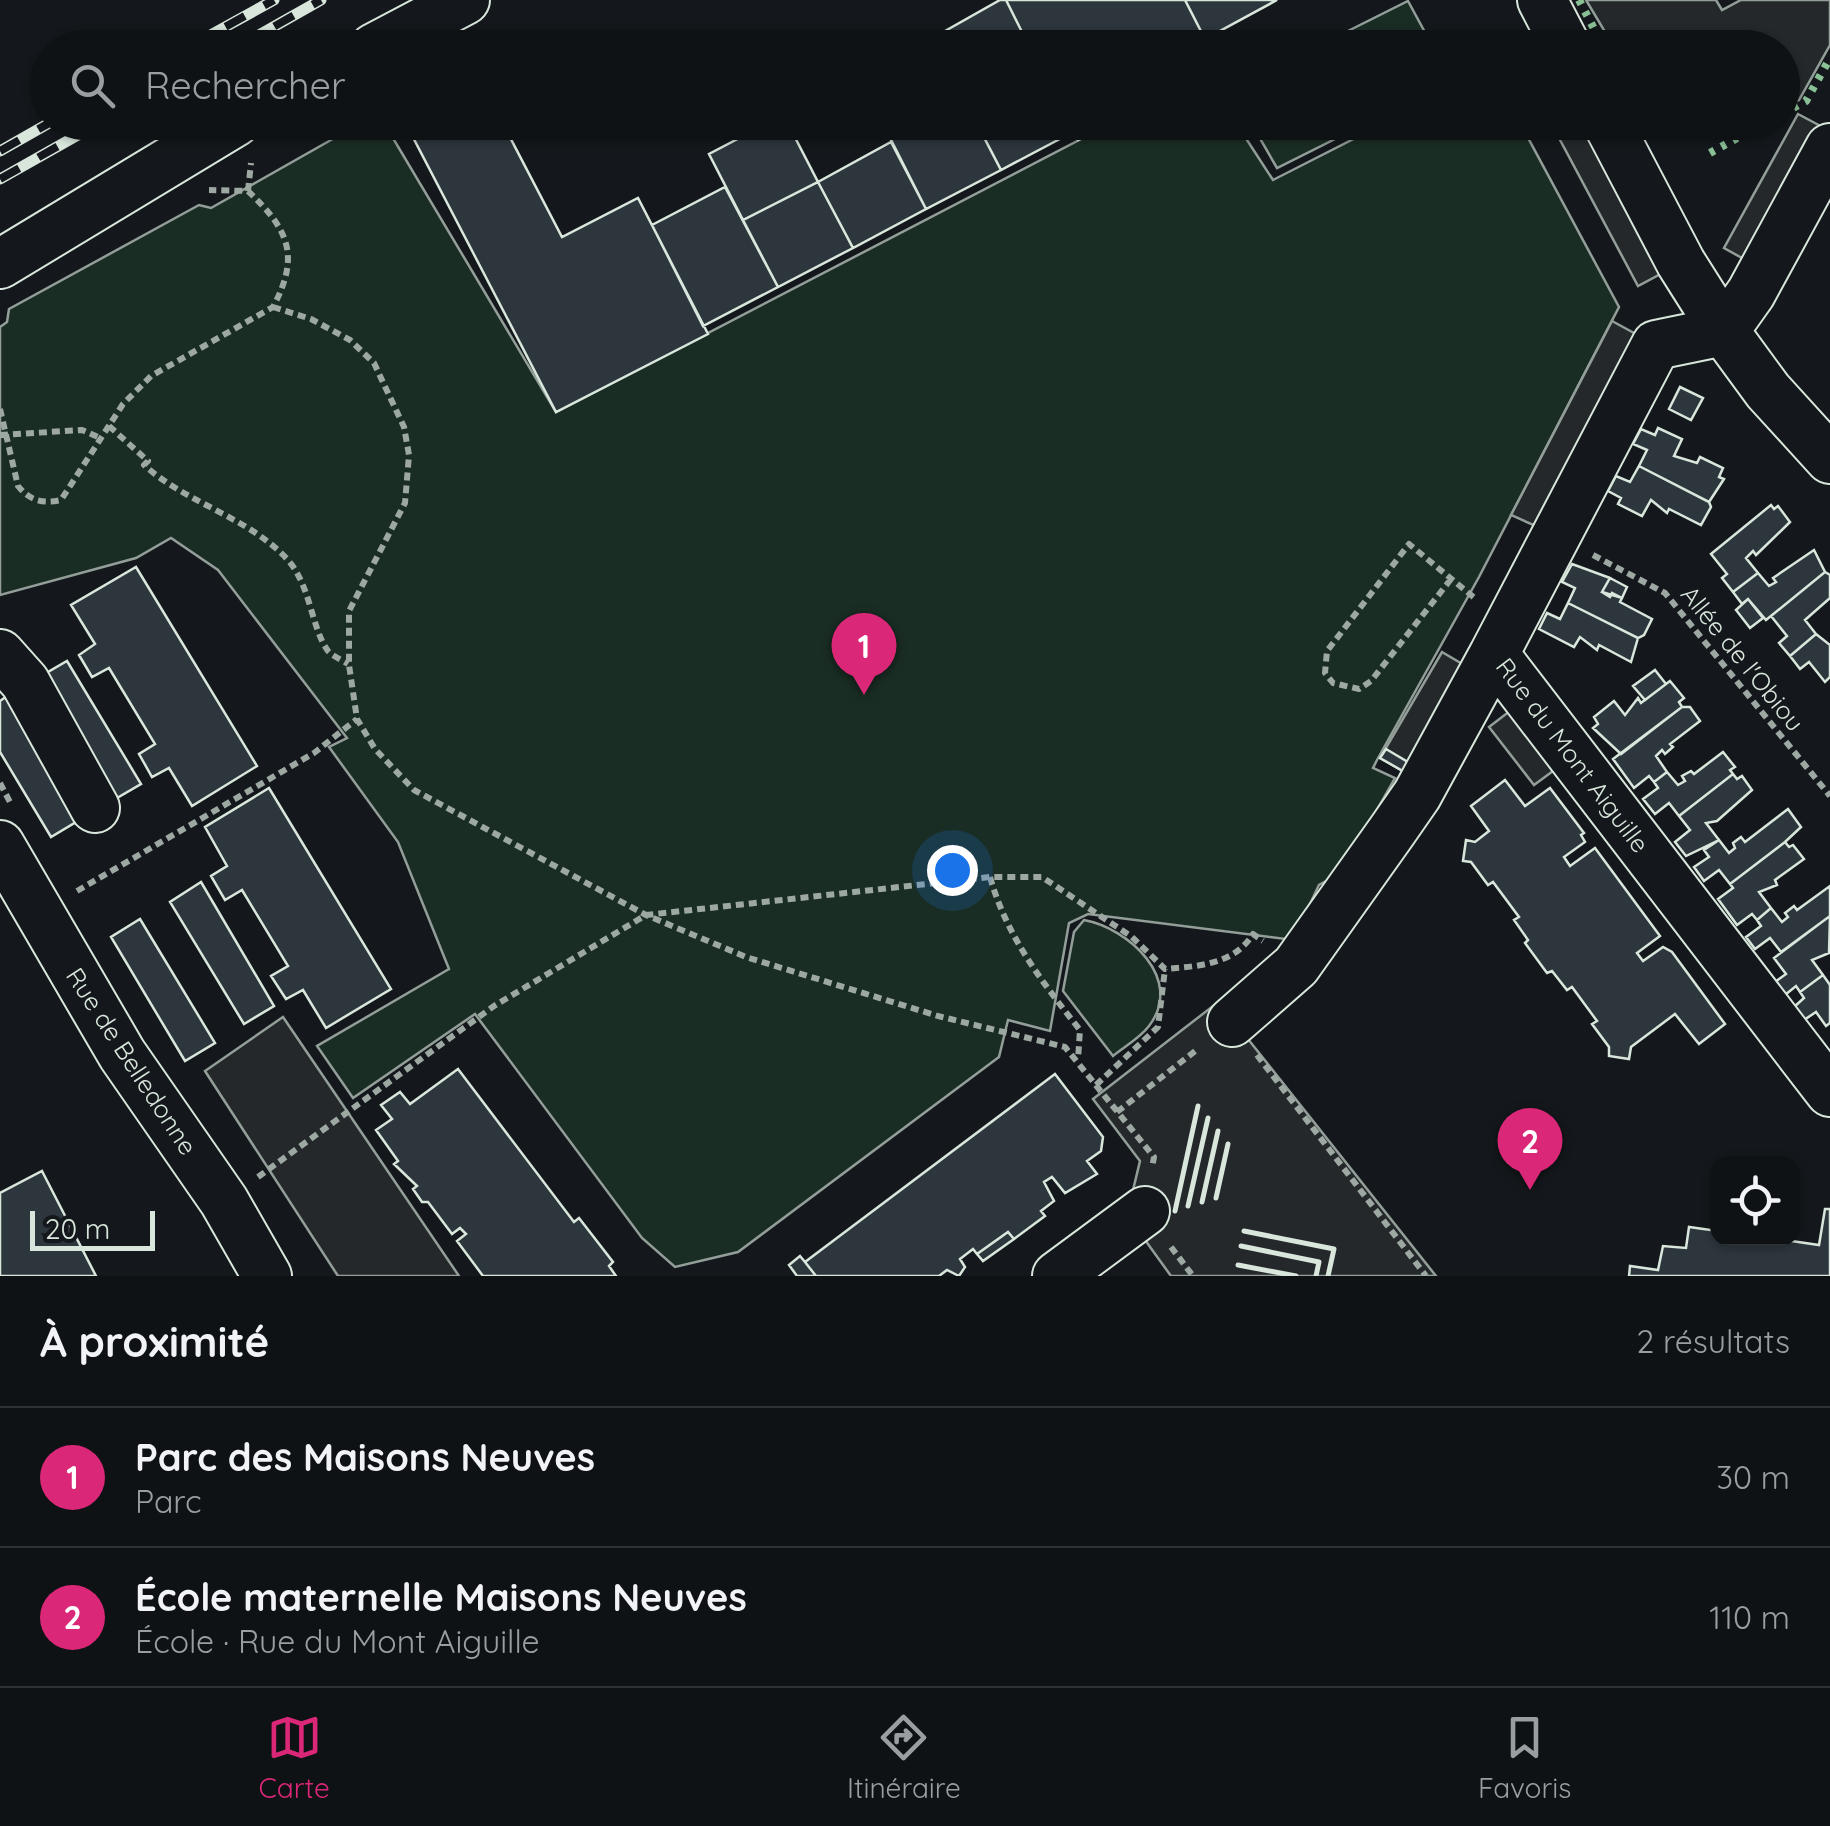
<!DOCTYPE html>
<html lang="fr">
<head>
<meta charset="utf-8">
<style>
  :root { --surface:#0f1215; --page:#181b1e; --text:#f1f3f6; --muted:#9b9ea0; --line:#2f3234; --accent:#db2777 }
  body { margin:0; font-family:Quicksand,sans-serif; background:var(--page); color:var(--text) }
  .controls { position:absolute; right:30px; bottom:30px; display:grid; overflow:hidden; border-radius:20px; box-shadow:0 2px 8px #0004 }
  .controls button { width:90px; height:90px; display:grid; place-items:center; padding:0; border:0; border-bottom:2px solid var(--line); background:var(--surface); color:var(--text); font:50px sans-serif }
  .scale { position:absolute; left:30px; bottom:25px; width:125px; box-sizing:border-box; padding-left:10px; border:5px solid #d8e6dc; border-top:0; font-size:28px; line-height:35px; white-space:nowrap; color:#d8e6dc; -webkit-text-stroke:8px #14181c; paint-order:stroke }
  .you { position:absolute; left:952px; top:870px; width:35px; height:35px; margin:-25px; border:8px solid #fff; border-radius:50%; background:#1a73e8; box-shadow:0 0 0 15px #1a73e833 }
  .badge { display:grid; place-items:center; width:65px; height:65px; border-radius:50%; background:var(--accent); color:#fff; font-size:32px; font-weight:700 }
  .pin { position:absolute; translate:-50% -82px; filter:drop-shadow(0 2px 5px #0008) }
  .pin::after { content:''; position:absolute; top:52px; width:35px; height:30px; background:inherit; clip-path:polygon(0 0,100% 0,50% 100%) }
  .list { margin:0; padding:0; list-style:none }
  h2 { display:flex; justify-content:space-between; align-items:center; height:130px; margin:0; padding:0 40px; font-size:42px }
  h2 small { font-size:32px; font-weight:400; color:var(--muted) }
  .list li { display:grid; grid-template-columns:65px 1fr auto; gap:30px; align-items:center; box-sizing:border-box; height:140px; padding:0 40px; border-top:2px solid var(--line) }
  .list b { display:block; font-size:38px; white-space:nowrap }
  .list p { margin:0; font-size:32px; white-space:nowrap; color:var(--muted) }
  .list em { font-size:32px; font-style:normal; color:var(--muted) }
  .icon { flex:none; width:55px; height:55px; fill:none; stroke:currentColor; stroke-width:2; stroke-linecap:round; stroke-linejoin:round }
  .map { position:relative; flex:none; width:1830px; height:1276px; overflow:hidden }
  .search { position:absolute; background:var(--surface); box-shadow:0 2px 8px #0004; left:30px; right:30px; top:30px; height:110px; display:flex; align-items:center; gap:25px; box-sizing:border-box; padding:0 35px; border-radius:55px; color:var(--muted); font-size:38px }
  .sheet { height:410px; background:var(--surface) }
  nav { display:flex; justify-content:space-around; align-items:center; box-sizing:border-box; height:140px; border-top:2px solid var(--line); background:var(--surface); font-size:28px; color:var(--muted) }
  nav a { display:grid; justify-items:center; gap:5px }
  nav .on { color:var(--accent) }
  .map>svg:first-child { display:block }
</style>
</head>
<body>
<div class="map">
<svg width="1830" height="1276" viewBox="0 0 1830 1276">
  <rect width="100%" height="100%" fill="#14181c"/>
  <path fill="#1a2d24" stroke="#939e99" stroke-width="2.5" d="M1408,1L1433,47H1316Z
    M361,123H384L556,412L1112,123H1236L1273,180L1385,123H1520L1619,307L1479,577L1377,760L1373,768L1395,778L1341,873L1319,885L1293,940L1088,914L1069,923L1050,1031L1008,1020L999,1057L738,1252L675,1267L642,1238L475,1014L353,1098L317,1046L449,969L398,842L329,747L347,738L218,570L171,538L136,558L0,595V327L7,322L9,309L199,205L211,208Z
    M1251,123H1367L1277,168Z
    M1084,920C1128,928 1185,979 1149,1026C1140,1038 1124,1047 1113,1056L1063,991L1074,932Z"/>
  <path fill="#24282b" stroke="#939e99" stroke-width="2.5" d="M1586,0H1716L1722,10L1741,0H1830V45L1799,100L1783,108L1782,48L1614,47Z
    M1798,114L1826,129L1751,263L1724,248Z
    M1551,123H1607L1681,263L1638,286Z
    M1612,321L1656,345L1556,535L1511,515Z
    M1442,652L1469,668L1408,774L1380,758Z
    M1527,698L1572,757L1534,785L1489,727Z
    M1213,1006L1240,1029L1436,1276H1171L1127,1215L1140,1161L1093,1099Z
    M283,1017L459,1276H338L205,1071Z"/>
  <path fill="#2c363c" stroke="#d8e6dc" stroke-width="2.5" d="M1000,0H1006L1030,48H936L931,39Z
    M1006,0H1185L1207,43L1198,48H1030Z
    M1185,0H1277L1205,39Z
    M405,122H502L562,237L638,198L708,334L556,412Z
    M770,122H787L818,182L743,220L709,154Z
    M882,122H976L1001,170L926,209Z
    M976,122H1069L1073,132L1001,170Z
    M1069,122H1112L1078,140Z
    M891,142L926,209L853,248L818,182Z
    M818,182L853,248L778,287L743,220Z
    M725,187L778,287L703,326L652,225Z
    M1680,387L1703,398L1691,420L1669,409Z
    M1658,428L1682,439L1674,456L1697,463L1700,457L1723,468L1719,477L1724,479L1709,502L1639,466L1647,450L1633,444L1641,429L1655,435Z
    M1639,466L1709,502L1711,507L1701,525L1669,509L1667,513L1651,500L1642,516L1618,504L1621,498L1608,491L1616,476L1630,482Z
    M1771,505L1774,509L1778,506L1790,522L1756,555L1753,551L1746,558L1758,573L1733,592L1722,578L1727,574L1711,554Z
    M1814,550L1825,572L1766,620L1748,599L1742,604L1733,592L1758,573L1769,586L1776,582L1773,578Z
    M1572,564L1610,578L1602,592L1610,597L1612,593L1622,598L1620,602L1652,619L1644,635L1638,638L1568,603L1575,588L1562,582Z
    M136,567L257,766L192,806L169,768L152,777L139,754L155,744L109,668L92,677L79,655L95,644L71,605Z
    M1825,572L1830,575V598L1805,620L1816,634L1790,656L1779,643L1787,636L1771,616Z
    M1610,578L1627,587L1622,598L1602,592Z
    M1748,599L1763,618L1750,628L1736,610Z
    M1568,603L1638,638L1631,662L1599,645L1597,650L1580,637L1574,647L1539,629L1547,613L1560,619Z
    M1816,634L1830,645V677L1825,682L1809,662L1800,669L1790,656Z
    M67,661L141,784L110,802L36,679Z
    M1655,670L1666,684L1645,700L1633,686Z
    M1670,681L1684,698L1679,702L1682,707L1621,754L1593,728L1598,724L1594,717L1614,701L1625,715L1638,698L1641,703Z
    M7,696L81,819L51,837L0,752V701Z
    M1682,707H1690L1700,721L1670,744L1673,747L1665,754L1662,750L1656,756L1667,772L1654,782L1649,776L1634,788L1613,759Z
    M1386,749L1413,765L1408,774L1380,758Z
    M1723,752L1735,767L1730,770L1733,774L1679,816L1669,803L1655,814L1643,799L1658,788L1654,782L1667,772L1678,785L1685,781L1682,776L1691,771L1694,774Z
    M1733,774L1737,779L1742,776L1752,790L1717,821L1706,823L1719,840L1686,856L1675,842L1690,830L1679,816Z
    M1505,780L1525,806L1550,788L1584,833L1581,835L1585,842L1564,857L1570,866L1595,848L1660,936L1637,953L1643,961L1663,947L1672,952L1725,1024L1699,1044L1675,1014L1631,1047L1629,1059L1609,1056V1047L1592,1024L1597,1021L1572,987L1567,990L1552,971L1547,973L1525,943L1528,940L1514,920L1519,917L1493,882L1488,885L1471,862L1463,861L1466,840L1475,842L1489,831L1471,806Z
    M269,788L391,989L326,1028L303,990L286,999L271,976L288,966L242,890L225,900L211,876L227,866L205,827Z
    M1788,809L1801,827L1785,842L1730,884L1719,870L1704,881L1694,867L1709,857L1704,850L1719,840L1729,853L1735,848L1733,843L1741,837L1745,842Z
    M1785,842L1789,847L1793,845L1804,859L1775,880L1777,885L1759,892L1771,908L1757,920L1752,914L1737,925L1718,899L1733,888L1730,884Z
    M201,882L274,1006L244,1024L170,902Z
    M1830,886V916L1781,952L1770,938L1755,949L1746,937L1761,926L1757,920L1771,908L1782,922L1788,917L1785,913L1794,906L1797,910Z
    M1830,916L1829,953L1812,960L1823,975L1800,992L1796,986L1785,995L1775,982L1786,974L1774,958Z
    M140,919L215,1043L185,1061L111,937Z
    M1823,975L1830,985V1023L1826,1026L1816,1012L1804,1020L1794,1007L1804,998L1800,992Z
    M458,1069L574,1222L579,1218L613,1262L609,1266L616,1276H483L457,1241L466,1234L460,1228L452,1234L428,1202H422L413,1189L417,1186L394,1164L398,1161L376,1130L392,1119L381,1105L400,1092L410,1104Z
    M1055,1074L1103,1137L1101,1151L1087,1161L1097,1174L1065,1193L1052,1177L1044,1182L1054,1201L1041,1211L1045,1216L1014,1239L1008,1232L977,1254L973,1249L960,1259L965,1267L959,1276L947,1270L939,1276H816L805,1262Z
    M42,1171L96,1276H0V1193Z
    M1825,1209H1830V1276H1629L1630,1266L1658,1270L1663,1246L1686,1248L1689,1227L1718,1231V1238H1771L1819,1245Z
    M1008,1232L1014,1239L983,1261L977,1254Z
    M800,1256L805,1262L816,1276H797L789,1265Z"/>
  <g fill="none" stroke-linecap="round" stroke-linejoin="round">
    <defs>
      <path id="minor" d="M1542,0L1567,48
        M374,48L465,0
        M1607,122L1681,263L1724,331L1768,391L1830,459
        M0,264L235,122
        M1724,331L1656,345L1494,654L1830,1092
        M1724,331L1751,293L1830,148
        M0,654L25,682L95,808
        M0,845L122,1054L224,1201L267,1276
        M1232,1022L1296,966L1392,831L1417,795L1494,654
        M1057,1276L1145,1211"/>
    </defs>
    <use href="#minor" stroke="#d8e6dc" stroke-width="52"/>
    <path stroke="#9da8a2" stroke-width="6" stroke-dasharray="8 5" stroke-linecap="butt" d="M248,191L251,163
      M273,307L311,319L350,340L374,363L404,427L409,455L405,503L349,611V665L357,719L375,749L414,790L646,915L746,957L938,1016L1065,1047L1154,1157L1152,1168
      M0,409L18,486C30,501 43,504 61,500L123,404L151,376L273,307C301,255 288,229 248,191L209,190
      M109,426L148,461L144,465C186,503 248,517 287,559C311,585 311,628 328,651C332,656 342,660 348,664
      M0,435L82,430L100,438
      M1593,555L1665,593L1830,796
      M1451,579L1371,681L1359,689L1333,683L1325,673L1327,651L1409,544L1477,600
      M0,783L11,804
      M990,877C1007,937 1042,982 1080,1030L1078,1059
      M77,891L314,753L357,719
      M1257,1055L1426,1276
      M1096,1085L1158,1027L1165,969
      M1117,1112L1199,1048
      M258,1177L494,1006L646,915L990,877H1042L1132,937L1165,969C1198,966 1234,965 1253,934L1263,941
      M1171,1247L1193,1276"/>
    <use href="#minor" stroke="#14181c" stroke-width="48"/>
    <defs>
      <path id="rail" d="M187,48L274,0
        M236,48L321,0
        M0,151L51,122
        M0,179L101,122"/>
    </defs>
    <use href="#rail" stroke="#d8e6dc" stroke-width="11"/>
    <use href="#rail" stroke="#14181c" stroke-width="8" stroke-dasharray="22" stroke-linecap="butt"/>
    <path stroke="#8ac095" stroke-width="8" stroke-dasharray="5 8" stroke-linecap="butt" d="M1579,0L1604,48
      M1782,114L1806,101L1830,58
      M1710,153L1766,122"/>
    <path stroke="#d8e6dc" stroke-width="5" d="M1216,1198L1228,1144
      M1202,1202L1218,1131
      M1188,1206L1208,1118
      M1175,1211L1198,1106
      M1244,1231L1334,1249L1328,1276
      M1241,1246L1319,1262L1316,1276
      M1238,1265L1296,1276"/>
  </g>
  <g text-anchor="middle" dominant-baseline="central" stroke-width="8" stroke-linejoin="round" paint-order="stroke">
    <g font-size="25" fill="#d8e6dc" stroke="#14181c">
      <text transform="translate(1743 658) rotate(51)">Allée de l'Obiou</text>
      <text transform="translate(1573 755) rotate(53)">Rue du Mont Aiguille</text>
      <text transform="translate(132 1061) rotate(57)">Rue de Belledonne</text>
    </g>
  </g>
</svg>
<div class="controls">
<button><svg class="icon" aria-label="locate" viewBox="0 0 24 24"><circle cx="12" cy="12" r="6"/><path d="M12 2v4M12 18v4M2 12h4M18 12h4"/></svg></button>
</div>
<div class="scale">20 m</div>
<div class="you"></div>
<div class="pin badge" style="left:864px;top:695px">1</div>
<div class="pin badge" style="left:1530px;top:1190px">2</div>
<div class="search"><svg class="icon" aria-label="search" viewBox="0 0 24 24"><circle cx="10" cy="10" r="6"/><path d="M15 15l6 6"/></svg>Rechercher</div>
</div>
<section class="sheet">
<h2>À proximité<small>2 résultats</small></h2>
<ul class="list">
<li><span class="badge">1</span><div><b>Parc des Maisons Neuves</b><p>Parc</p></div><em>30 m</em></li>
<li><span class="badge">2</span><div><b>École maternelle Maisons Neuves</b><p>École · Rue du Mont Aiguille</p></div><em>110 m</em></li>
</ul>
</section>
<nav>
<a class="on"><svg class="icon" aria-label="map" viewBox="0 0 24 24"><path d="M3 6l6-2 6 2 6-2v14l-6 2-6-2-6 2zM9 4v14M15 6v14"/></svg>Carte</a>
<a><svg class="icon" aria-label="directions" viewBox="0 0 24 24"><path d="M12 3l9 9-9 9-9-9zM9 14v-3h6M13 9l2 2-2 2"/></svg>Itinéraire</a>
<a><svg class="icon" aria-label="saved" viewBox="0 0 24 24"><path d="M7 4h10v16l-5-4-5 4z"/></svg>Favoris</a>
</nav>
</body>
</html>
